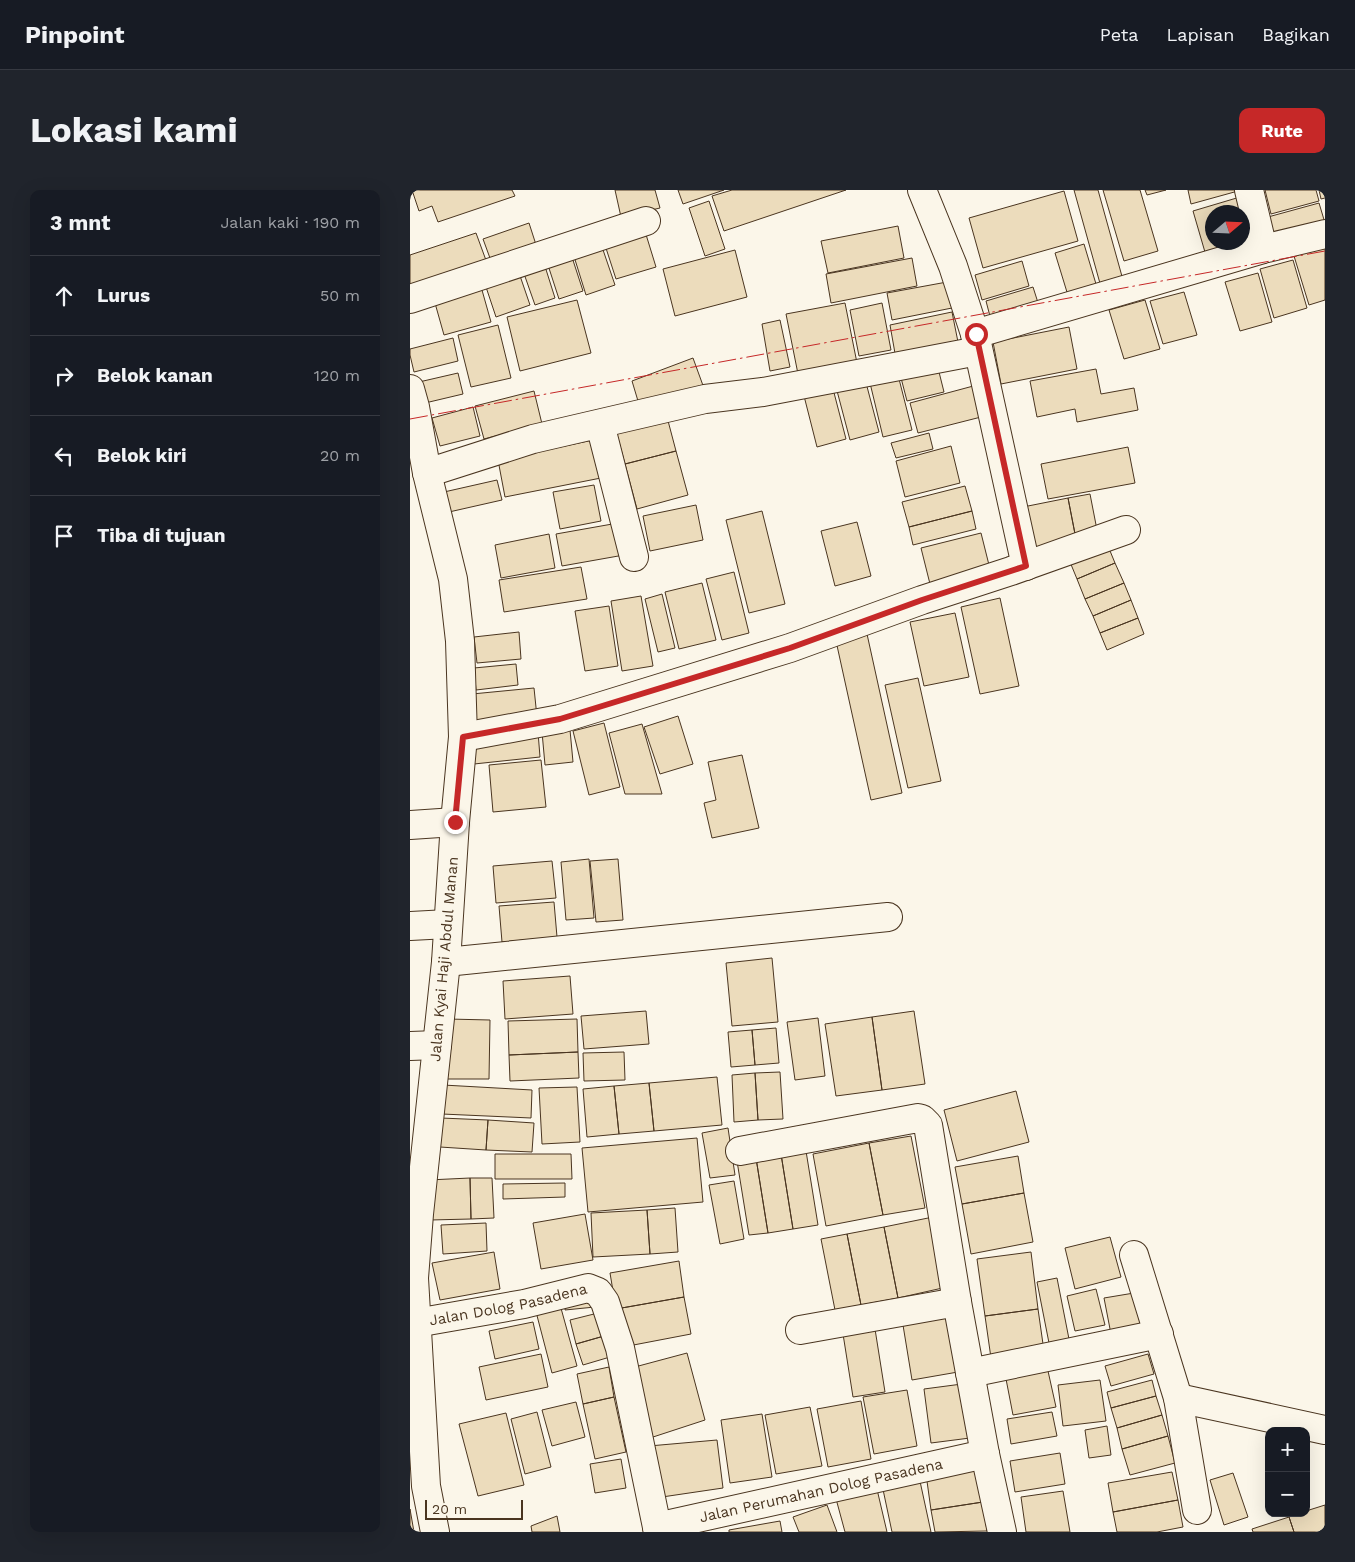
<!DOCTYPE html>
<html lang="id">
<head>
<meta charset="utf-8">
<style>
  :root { --surface:#171b24; --page:#20242c; --text:#f1f3f6; --muted:#9ea1a6; --line:#363941; --accent:#c62828 }
  body { margin:0; font-family:"Work Sans",sans-serif; background:var(--page); color:var(--text) }
  .controls { position:absolute; right:15px; bottom:15px; display:grid; overflow:hidden; border-radius:10px; box-shadow:0 5px 20px #0002 }
  .controls button { width:45px; height:45px; display:grid; place-items:center; padding:0; border:0; border-bottom:1px solid var(--line); background:var(--surface); color:var(--text); font:25px sans-serif }
  .compass { position:absolute; left:795px; top:15px; width:45px; height:45px; border-radius:50%; background:var(--surface); box-shadow:0 5px 20px #0002; rotate:71deg }
  .scale { position:absolute; left:15px; bottom:12px; width:98px; box-sizing:border-box; padding-left:5px; border:2px solid #4a3520; border-top:0; font-size:14px; line-height:18px; white-space:nowrap; color:#4a3520; -webkit-text-stroke:4px #fbf6e9; paint-order:stroke }
  .stop { position:absolute; width:15px; height:15px; margin:-11px; border:4px solid #c62828; border-radius:50%; background:#fff }
  .stop.end { background:#c62828; border-color:#fff; box-shadow:0 1px 5px #0008 }
  .list { margin:0; padding:0; list-style:none }
  h2 { display:flex; justify-content:space-between; align-items:center; height:65px; margin:0; padding:0 20px; font-size:21px }
  h2 small { font-size:16px; font-weight:400; color:var(--muted) }
  .list li { display:grid; grid-template-columns:32px 1fr auto; gap:15px; align-items:center; box-sizing:border-box; height:80px; padding:0 20px; border-top:1px solid var(--line) }
  .list b { display:block; font-size:19px; white-space:nowrap }
  .list em { font-size:16px; font-style:normal; color:var(--muted) }
  .icon { flex:none; width:28px; height:28px; fill:none; stroke:currentColor; stroke-width:2; stroke-linecap:round; stroke-linejoin:round }
  .map { position:relative; flex:none; width:915px; height:1342px; overflow:hidden; border-radius:10px }
  header { display:flex; align-items:center; gap:30px; box-sizing:border-box; height:70px; padding:0 25px; background:var(--surface); border-bottom:1px solid var(--line) }
  header strong { font-size:24px }
  nav { display:flex; gap:28px; margin-inline-start:auto; font-size:18px }
  .intro { display:flex; align-items:center; justify-content:space-between; box-sizing:border-box; height:120px; padding:0 30px }
  h1 { margin:0; font-size:35px }
  .button { padding:12px 22px; border-radius:10px; background:var(--accent); color:#fff; font-size:18px; font-weight:700 }
  main { display:flex; gap:30px; padding:0 30px }
  aside { flex:1; background:var(--surface); border-radius:10px; box-shadow:0 5px 20px #0002 }
  .map>svg:first-child { display:block }
</style>
</head>
<body>
<header>
<strong>Pinpoint</strong>
<nav><a>Peta</a><a>Lapisan</a><a>Bagikan</a></nav>
</header>
<div class="intro"><h1>Lokasi kami</h1><a class="button">Rute</a></div>
<main>
<aside>
<h2>3 mnt<small>Jalan kaki · 190 m</small></h2>
<ul class="list">
<li><svg class="icon" aria-label="ahead" viewBox="0 0 24 24"><path d="M12 20V5M6 11l6-6 6 6"/></svg><div><b>Lurus</b></div><em>50 m</em></li>
<li><svg class="icon" aria-label="right" viewBox="0 0 24 24"><path d="M7 20v-9h11M14 6l5 5-5 5"/></svg><div><b>Belok kanan</b></div><em>120 m</em></li>
<li><svg class="icon" aria-label="left" viewBox="0 0 24 24"><path d="M17 20v-9H6M10 6l-5 5 5 5"/></svg><div><b>Belok kiri</b></div><em>20 m</em></li>
<li><svg class="icon" aria-label="arrive" viewBox="0 0 24 24"><path d="M6 21V4h12l-3 4 3 4H6"/></svg><div><b>Tiba di tujuan</b></div></li>
</ul>
</aside>
<div class="map">
<svg width="915" height="1342" viewBox="0 0 915 1342">
  <rect width="100%" height="100%" fill="#fbf6e9"/>
  <path fill="#ecdcbc" stroke="#4a3520" fill-rule="evenodd" d="M2,0H102L105,6L28,32L22,16L9,21Z
    M205,0H245L250,18L211,27Z
    M268,0H314L273,14Z
    M322,0H436L314,41L302,6Z
    M664,0H688L713,90L691,97Z
    M693,0H730L748,61L714,71Z
    M735,0H756L737,5Z
    M778,0H828V1L781,14Z
    M855,0H906L909,11L861,24Z
    M909,0H915V8L911,9Z
    M654,1L668,51L573,78L559,28Z
    M830,7L844,55L797,69L783,21ZM802,22H832V52H802Z
    M299,11L315,59L295,66L279,18Z
    M909,13L915,33L864,53L858,27Z
    M119,33L129,64L84,79L73,49Z
    M488,36L494,68L418,83L411,51Z
    M234,38L246,77L206,89L194,52Z
    M66,43L77,73L0,95V65Z
    M190,51L205,95L176,105L162,60Z
    M674,54L689,104L660,112L645,63Z
    M915,57V110L899,115L884,66Z
    M325,60L337,107L265,126L253,79Z
    M160,61L173,101L149,109L136,69Z
    M502,68L507,96L421,113L416,84Z
    M133,70L145,108L125,115L112,78Z
    M883,70L897,118L864,128L850,79Z
    M612,71L619,96L572,110L565,85Z
    M107,77L120,115L86,127L73,88Z
    M848,83L862,132L830,141L815,92Z
    M537,92L542,118L482,130L477,103Z
    M70,93L81,132L34,145L23,106Z
    M623,97L630,119L582,134L576,111Z
    M774,102L787,145L753,154L740,111Z
    M167,110L181,163L110,181L97,127Z
    M735,110L750,159L714,169L699,120Z
    M435,113L447,173L388,184L376,124Z
    M472,113L481,160L449,166L440,120Z
    M542,122L549,157L486,169L480,135Z
    M370,130L380,177L360,181L352,134Z
    M88,135L101,188L61,197L48,145Z
    M659,137L667,179L591,194L583,152Z
    M43,148L48,171L4,182L0,165V159Z
    M283,168L295,201L231,221L222,191Z
    M527,174L534,202L497,211L490,184Z
    M686,179L691,204L724,198L728,220L667,232L665,219L627,227L620,191Z
    M48,183L53,204L15,213L9,192Z
    M488,185L502,240L473,247L460,193Z
    M455,189L469,242L440,250L426,197Z
    M422,195L436,249L407,257L393,202Z
    M567,195L575,226L508,243L500,213Z
    M124,201L132,234L74,249L65,216Z
    M63,217L70,246L30,256L22,228Z
    M257,227L266,261L215,274L206,241Z
    M519,243L523,259L486,268L481,253Z
    M188,249L196,287L95,307L88,270Z
    M541,256L550,293L495,307L486,271Z
    M718,257L725,293L638,309L631,274Z
    M266,261L278,305L227,319L215,274Z
    M87,290L92,310L39,322L34,302Z
    M184,295L191,331L150,339L143,302Z
    M555,296L562,321L499,337L492,312Z
    M680,304L688,345L666,349L658,308Z
    M658,308L666,349L621,358L613,317Z
    M286,315L293,350L240,361L233,326Z
    M352,321L375,414L339,423L316,330Z
    M562,321L566,339L503,355L499,337Z
    M447,332L461,386L425,396L411,341Z
    M208,333L214,365L152,376L146,344Z
    M571,343L580,379L520,394L511,358Z
    M139,344L145,378L91,388L85,355Z
    M698,356L705,373L667,389L660,372Z
    M705,373L714,393L675,409L667,389Z
    M171,377L177,409L94,422L89,390Z
    M324,382L339,443L312,450L296,389Z
    M292,393L306,450L269,459L255,402Z
    M714,393L721,410L683,426L675,409Z
    M252,404L265,458L248,462L235,409Z
    M231,406L243,476L212,481L201,411Z
    M590,408L609,496L570,504L551,417Z
    M721,410L728,428L690,443L683,426Z
    M199,416L208,476L175,481L165,421Z
    M545,423L559,487L514,496L500,432Z
    M728,428L734,444L697,460L690,443Z
    M109,442L111,469L67,473L64,447Z
    M457,444L492,603L461,610L426,451Z
    M106,474L108,495L66,500L64,478Z
    M508,488L531,591L498,598L475,495Z
    M124,498L127,527L65,532L62,504Z
    M268,526L283,574L250,584L234,537Z
    M194,533L210,597L179,605L163,541Z
    M232,534L252,604H215L199,543Z
    M160,540L163,572L135,575L132,542Z
    M128,542L130,567L64,574V556Z
    M332,565L349,638L302,648L294,613L306,610L298,572Z
    M131,570L136,617L83,622L79,575Z
    M179,669L184,728L156,730L151,672Z
    M208,669L213,730L186,732L180,671Z
    M142,671L146,708L86,713L83,676Z
    M144,712L147,747L92,752L89,716Z
    M362,768L368,832L322,836L316,773Z
    M160,786L163,824L95,829L93,791Z
    M236,821L239,854L174,859L171,826Z
    M504,821L515,894L472,900L462,827Z
    M462,827L472,900L426,906L415,834Z
    M408,828L415,886L385,890L377,832Z
    M38,829L80,830L79,889H37Z
    M167,829L168,862L99,865L98,831Z
    M366,838L369,873L345,875L342,840Z
    M342,840L345,875L321,877L318,842Z
    M168,862L169,888L100,891L99,865Z
    M214,862L215,890L174,891L173,863Z
    M370,882L373,929L348,930L345,883Z
    M345,883L348,930L324,932L322,885Z
    M307,887L312,935L244,941L239,893Z
    M239,893L244,941L209,944L204,896Z
    M33,895L122,900L121,928L32,924Z
    M204,896L209,944L177,947L173,899Z
    M167,897L170,952L132,954L129,898Z
    M606,901L619,952L547,971L534,920Z
    M31,928L78,930L76,960L30,957Z
    M78,930L124,933L122,962L76,960Z
    M318,938L325,985L300,988L292,943Z
    M501,946L515,1018L473,1025L459,953Z
    M287,948L293,1012L178,1022L172,958Z
    M459,953L473,1025L416,1036L403,964Z
    M396,961L408,1035L383,1039L371,964Z
    M85,964H161L162,989H85Z
    M371,964L383,1039L358,1043L346,968Z
    M608,966L614,1003L552,1014L545,977Z
    M346,968L358,1043L339,1045L327,971Z
    M60,988H82L84,1028L61,1029Z
    M60,988L61,1029L20,1030L18,990Z
    M324,991L334,1049L310,1054L299,995Z
    M155,993V1007L93,1009V994Z
    M614,1003L623,1052L561,1064L552,1014Z
    M265,1018L268,1062L240,1064L237,1020Z
    M237,1020L240,1064L183,1067L181,1023Z
    M175,1024L183,1070L131,1079L123,1033Z
    M523,1027L537,1097L488,1108L474,1037Z
    M76,1033L77,1061L33,1064L31,1035Z
    M474,1037L488,1108L451,1115L437,1044Z
    M437,1044L451,1115L425,1120L411,1049Z
    M700,1047L711,1087L665,1099L655,1058Z
    M84,1062L90,1099L30,1110L22,1073Z
    M621,1062L628,1119L575,1126L567,1069Z
    M269,1071L274,1107L206,1119L200,1083Z
    M647,1088L659,1149L639,1153L627,1092Z
    M686,1099L695,1135L665,1141L657,1106Z
    M183,1101L185,1117L155,1120V1106Z
    M724,1103L731,1138L701,1144L694,1108Z
    M274,1107L281,1144L213,1157L206,1119Z
    M149,1111L167,1176L142,1183L125,1118Z
    M628,1119L634,1161L581,1168L575,1126Z
    M539,1122L548,1182L502,1190L492,1129Z
    M188,1123L194,1146L166,1154L160,1130Z
    M123,1132L129,1159L85,1169L79,1141Z
    M465,1139L475,1202L443,1207L433,1144Z
    M194,1146L200,1167L173,1175L166,1154Z
    M277,1163L295,1230L240,1248L221,1178Z
    M131,1164L138,1197L76,1210L69,1177Z
    M738,1164L744,1184L701,1196L695,1176Z
    M199,1177L204,1207L173,1214L167,1184Z
    M638,1181L646,1217L603,1225L596,1189Z
    M690,1190L696,1231L653,1236L648,1195Z
    M742,1190L746,1206L701,1218L697,1202Z
    M552,1194L560,1248L521,1253L514,1199Z
    M497,1200L507,1256L464,1264L453,1207Z
    M746,1206L752,1225L707,1238L701,1218Z
    M204,1207L216,1262L185,1269L173,1214Z
    M451,1211L461,1269L418,1277L407,1219Z
    M166,1212L175,1247L142,1256L132,1220Z
    M400,1217L412,1276L366,1284L355,1225Z
    M127,1222L141,1277L115,1284L101,1229Z
    M642,1222L647,1246L601,1254L597,1229Z
    M96,1223L114,1295L68,1306L49,1234Z
    M352,1224L362,1287L320,1293L311,1230Z
    M752,1225L758,1246L712,1259L707,1238Z
    M697,1236L701,1265L679,1268L675,1240Z
    M758,1246L765,1273L720,1285L712,1259Z
    M307,1250L313,1298L252,1307L239,1256Z
    M650,1263L655,1294L605,1302L600,1271Z
    M211,1269L216,1298L185,1303L180,1274Z
    M568,1276L573,1312L521,1320L516,1284Z
    M508,1282L521,1342H482L471,1290Z
    M762,1282L768,1310L703,1322L698,1293Z
    M823,1283L838,1327L814,1335L800,1290Z
    M466,1295L477,1342H435L425,1305Z
    M653,1301L660,1342H616L611,1307Z
    M768,1310L773,1337L747,1342H707L703,1322Z
    M573,1312L577,1341L525,1342L521,1320Z
    M417,1315L427,1342H389L383,1327Z
    M915,1315V1342H884L879,1327L889,1323H896V1321Z
    M0,1319L4,1342H0Z
    M147,1326L150,1342H122L121,1336Z
    M879,1327L884,1342H843L842,1339Z
    M370,1331L372,1342H319V1340Z"/>
  <g fill="none" stroke-linecap="round" stroke-linejoin="round">
    <defs>
      <g id="minor">
        <path d="M512,0L543,76L565,144L616,376"/>
        <path d="M839,0L853,59"/>
        <path d="M0,109L236,31"/>
        <path d="M565,144L853,59L915,44"/>
        <path d="M0,199L5,217L17,283L43,389L50,451L53,547L45,632L36,772L9,1024L4,1088L16,1296L25,1342"/>
        <path d="M190,234L224,367"/>
        <path d="M17,283L123,249L295,209L353,202L568,161"/>
        <path d="M53,547L150,529L380,458L512,410L601,381L716,340"/>
        <path d="M0,635L45,632"/>
        <path d="M0,736L38,734"/>
        <path d="M36,772L478,727"/>
        <path d="M0,856L27,855"/>
        <path d="M330,961L508,928L512,929L518,935L547,1112L575,1264L592,1342"/>
        <path d="M724,1065L768,1208L787,1320"/>
        <path id="s1" d="M6,1133L114,1114L178,1098L188,1102L195,1112L210,1158L248,1342"/>
        <path d="M390,1140L547,1112"/>
        <path d="M560,1183L749,1144"/>
        <path d="M768,1208L915,1240"/>
        <path id="s2" d="M247,1337L575,1264"/>
      </g>
    </defs>
    <use href="#minor" stroke="#4a3520" stroke-width="30"/>
    <use href="#minor" stroke="#fbf6e9" stroke-width="28"/>
    <path stroke="#c62828" stroke-width="1" stroke-dasharray="18 4 2.5 4" stroke-linecap="butt" d="M0,229L915,61"/>
  </g>
  <g fill="none" stroke-linecap="round" stroke-linejoin="round">
    <path stroke="#c62828" stroke-width="6" d="M45,632L53,547L150,529L380,458L512,410L616,376L566,144"/>
  </g>
  <g text-anchor="middle" dominant-baseline="central" stroke-width="4" stroke-linejoin="round" paint-order="stroke">
    <g font-size="15" fill="#4a3520" stroke="#fbf6e9">
      <text transform="translate(34 769) rotate(-85)">Jalan Kyai Haji Abdul Manan</text>
      <text stroke="none"><textPath href="#s1" startOffset="94">Jalan Dolog Pasadena</textPath></text>
      <text stroke="none"><textPath href="#s2" startOffset="168">Jalan Perumahan Dolog Pasadena</textPath></text>
    </g>
  </g>
</svg>
<div class="controls">
<button>+</button>
<button>−</button>
</div>
<svg class="compass" viewBox="-18 -18 36 36"><path d="M0-13l5 13h-10z" fill="#e53935"/><path d="M0 13l5-13h-10z" fill="#9ea1a6"/></svg>
<div class="scale">20 m</div>
<div class="stop" style="left:566px;top:144px"></div>
<div class="stop end" style="left:45px;top:632px"></div>
</div>
</main>
</body>
</html>
